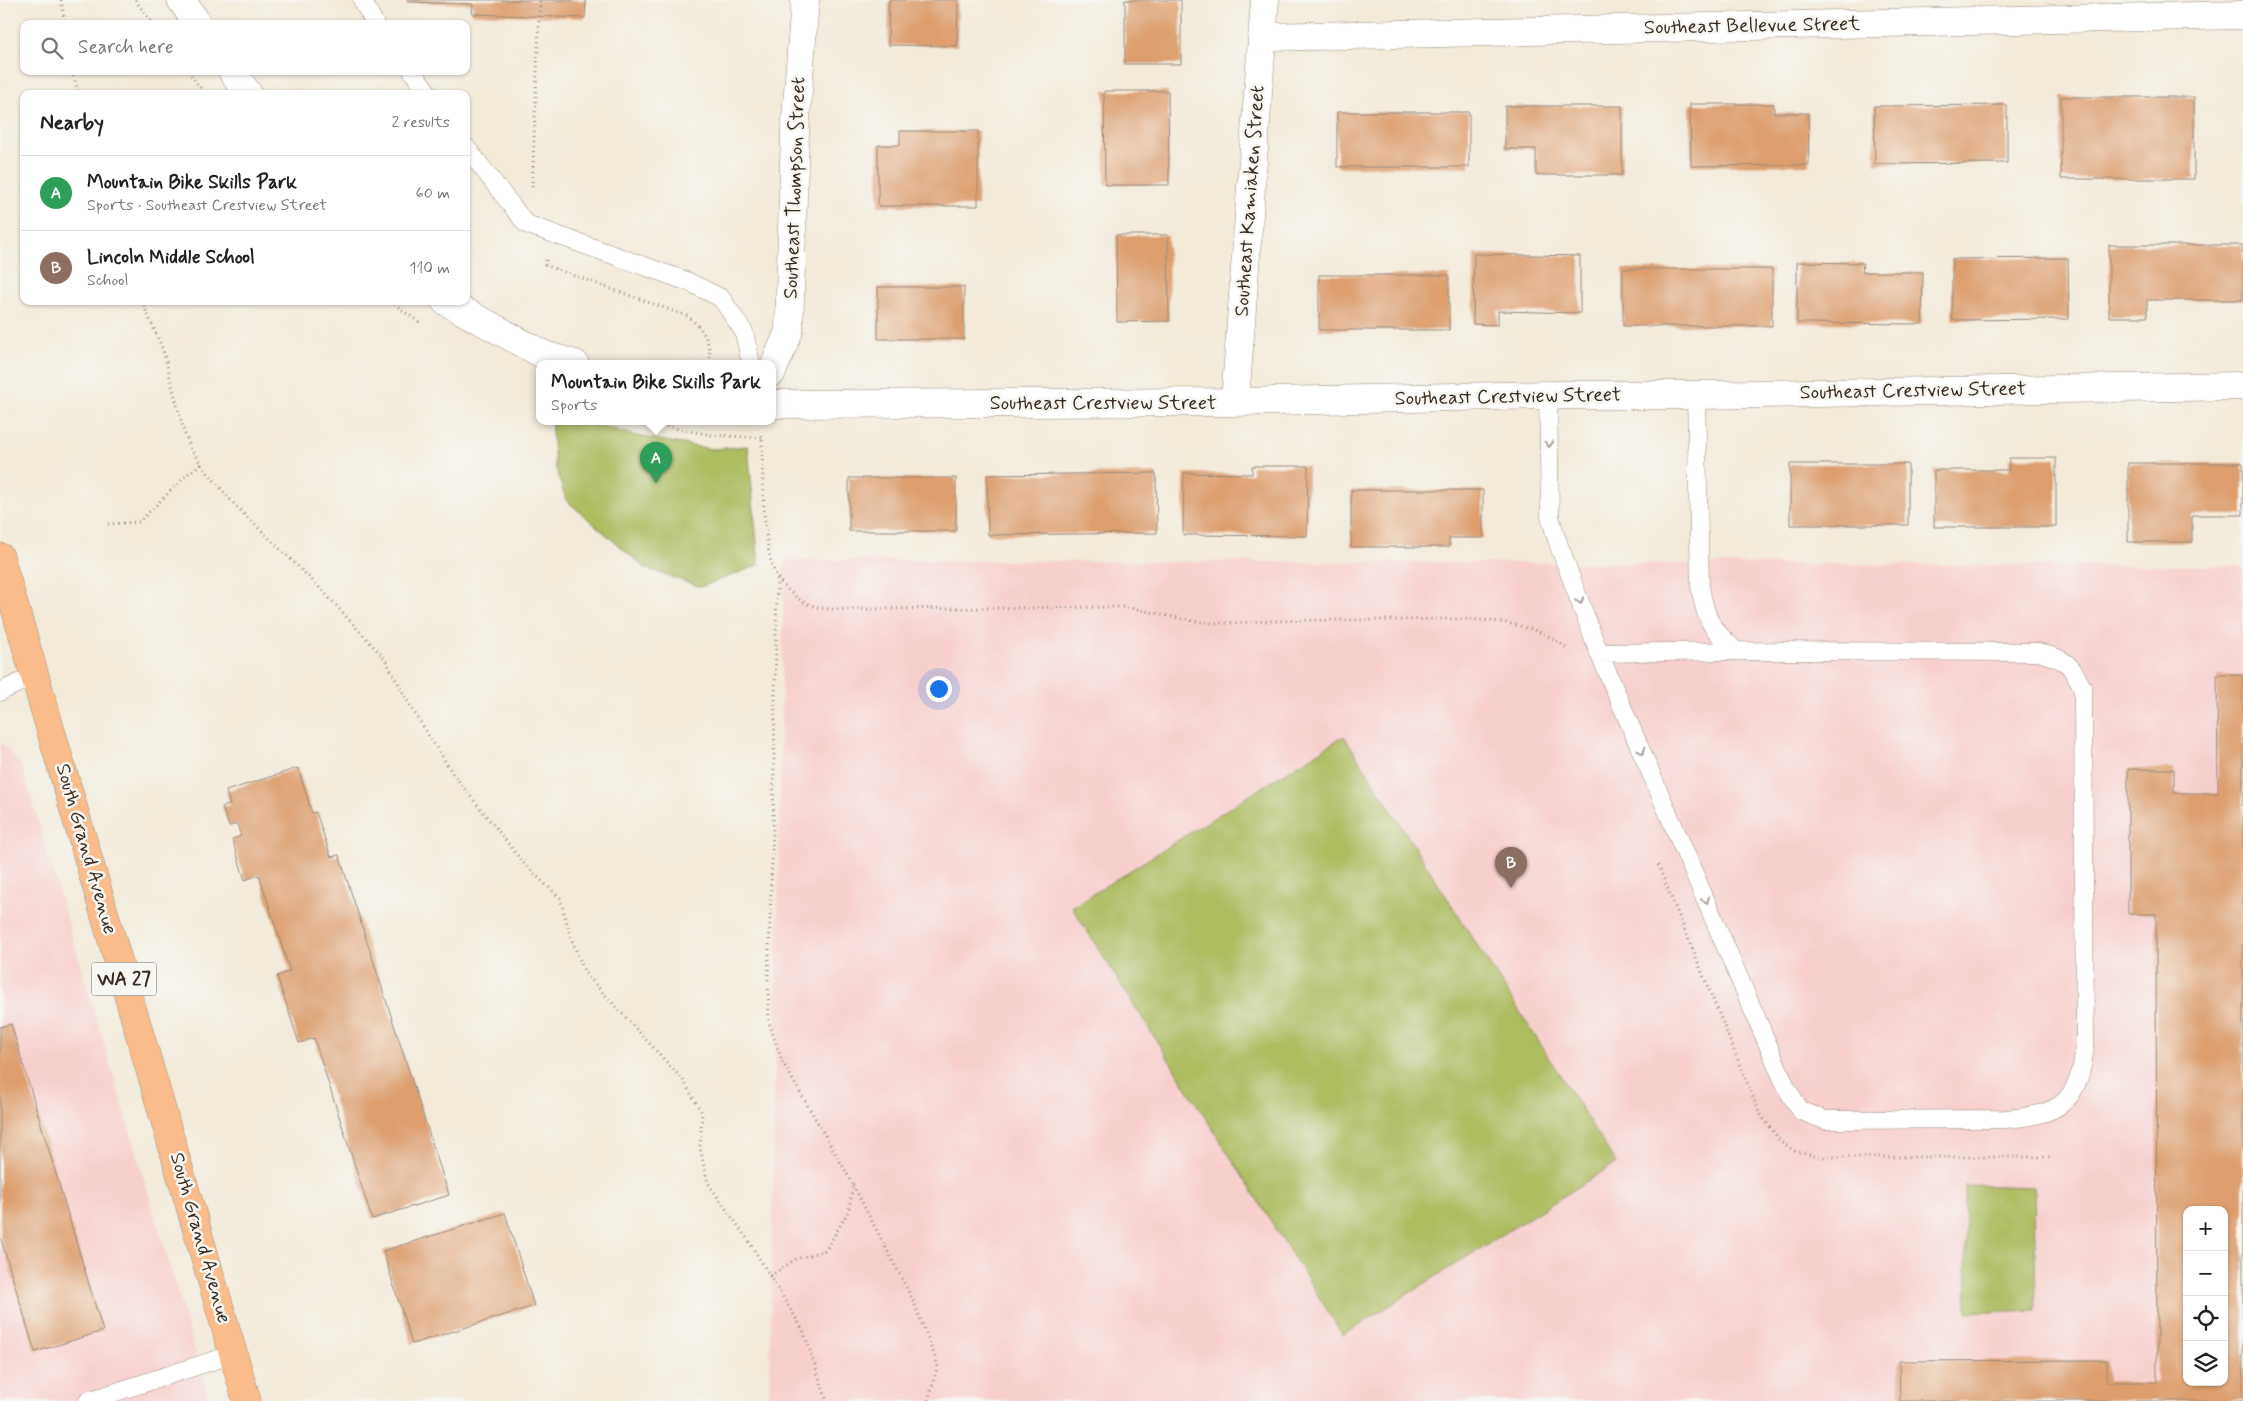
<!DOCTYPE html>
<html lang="en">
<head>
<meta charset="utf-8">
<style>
  :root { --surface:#fff; --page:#f6f6f6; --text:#202124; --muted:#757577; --line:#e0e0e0; --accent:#ea580c }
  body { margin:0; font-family:Mynerve,sans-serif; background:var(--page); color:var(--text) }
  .controls { position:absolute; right:15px; bottom:15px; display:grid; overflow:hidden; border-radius:10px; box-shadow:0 1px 4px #0004 }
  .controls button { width:45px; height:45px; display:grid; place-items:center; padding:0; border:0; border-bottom:1px solid var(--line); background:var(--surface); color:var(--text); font:25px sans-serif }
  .you { position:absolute; left:938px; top:688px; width:18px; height:18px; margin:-12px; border:4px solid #fff; border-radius:50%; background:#1a73e8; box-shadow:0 0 0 8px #1a73e833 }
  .badge { display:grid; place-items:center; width:32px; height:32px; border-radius:50%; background:var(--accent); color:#fff; font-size:16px; font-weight:700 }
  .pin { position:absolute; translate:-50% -41px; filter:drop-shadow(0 1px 2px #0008) }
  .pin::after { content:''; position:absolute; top:26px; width:18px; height:15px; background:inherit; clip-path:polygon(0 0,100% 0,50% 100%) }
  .popup { position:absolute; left:536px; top:360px; width:240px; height:65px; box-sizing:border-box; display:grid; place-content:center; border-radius:10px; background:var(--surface); filter:drop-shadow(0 1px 4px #0005); font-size:16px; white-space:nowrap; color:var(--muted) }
  .popup b { font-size:19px; color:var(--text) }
  .popup::after { content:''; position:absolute; left:50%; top:100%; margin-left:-10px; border:10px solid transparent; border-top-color:var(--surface) }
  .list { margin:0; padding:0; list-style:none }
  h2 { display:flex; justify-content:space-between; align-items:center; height:65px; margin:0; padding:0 20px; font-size:21px }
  h2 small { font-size:16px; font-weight:400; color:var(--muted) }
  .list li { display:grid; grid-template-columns:32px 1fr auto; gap:15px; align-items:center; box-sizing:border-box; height:75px; padding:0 20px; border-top:1px solid var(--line) }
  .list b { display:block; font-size:19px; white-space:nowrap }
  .list p { margin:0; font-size:16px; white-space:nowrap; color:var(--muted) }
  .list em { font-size:16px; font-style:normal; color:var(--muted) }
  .icon { flex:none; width:28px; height:28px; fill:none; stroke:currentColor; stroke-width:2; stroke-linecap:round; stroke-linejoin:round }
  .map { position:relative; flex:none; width:2243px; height:1401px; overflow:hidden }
  .search { position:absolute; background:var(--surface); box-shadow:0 1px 4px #0004; left:20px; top:20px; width:450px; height:55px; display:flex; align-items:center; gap:12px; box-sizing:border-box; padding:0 18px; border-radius:10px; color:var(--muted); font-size:19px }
  .panel { position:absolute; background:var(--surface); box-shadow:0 1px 4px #0004; left:20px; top:90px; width:450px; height:215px; border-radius:10px }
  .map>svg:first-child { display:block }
</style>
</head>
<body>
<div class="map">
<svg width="2243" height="1401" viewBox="0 0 2243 1401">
  <rect width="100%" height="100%" fill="#f6f6f2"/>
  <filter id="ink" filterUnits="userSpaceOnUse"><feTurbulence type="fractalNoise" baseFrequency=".02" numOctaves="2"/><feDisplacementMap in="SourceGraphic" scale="10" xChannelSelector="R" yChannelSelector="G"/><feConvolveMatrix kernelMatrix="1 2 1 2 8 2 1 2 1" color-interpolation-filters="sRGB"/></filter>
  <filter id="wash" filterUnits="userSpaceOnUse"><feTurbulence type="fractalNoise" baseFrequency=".0096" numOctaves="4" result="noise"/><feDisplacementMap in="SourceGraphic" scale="20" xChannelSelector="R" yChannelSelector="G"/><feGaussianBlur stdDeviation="1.12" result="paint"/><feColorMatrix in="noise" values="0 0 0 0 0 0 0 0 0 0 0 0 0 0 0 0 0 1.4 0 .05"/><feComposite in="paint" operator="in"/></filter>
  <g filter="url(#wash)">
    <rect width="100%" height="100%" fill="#f3ead9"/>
    <path fill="#f7d0ce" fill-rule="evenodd" d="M784,560L2243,566V1401H769ZM2187,1210H2224V1382H2187Z
      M0,744L5,746L22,767L210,1401H0Z"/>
    <path fill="#acbc5f" stroke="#74733e" d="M551,422H590L636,436L712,449L748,446L759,565L701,587L645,568L566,500L555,466Z
      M1344,736L1616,1163L1343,1335L1072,907Z
      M1965,1185L2034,1187L2036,1310L1967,1313Z"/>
    <g id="blocks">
      <path fill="#dd9d6c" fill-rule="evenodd" d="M407,0H586L585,18L472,14L473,4L407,2Z
        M889,0H958L957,46L888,45Z
        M1125,0H1181V64H1125Z
        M1104,91H1168L1169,185H1105Z
        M2061,97H2194V179H2061Z
        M1690,104H1774V113H1808L1809,165L1691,166Z
        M2007,105V163L1875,164L1874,106Z
        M1505,106H1622V175H1536V149H1505Z
        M1337,112H1469V167H1337Z
        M900,131H978V206H878V145H900Z
        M1116,235H1168L1169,321L1117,322Z
        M2109,245H2243V300H2147V317H2109Z
        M1474,254L1580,256V313L1498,311V325L1473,324Z
        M2068,258L2069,319L1952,320V259Z
        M1797,262L1863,263L1862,272H1923L1922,324L1797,323Z
        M1623,269H1772V326H1623Z
        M1319,275H1449V330H1319Z
        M878,287H964V339H878Z
        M2009,458H2056V527H1934V470H2009Z
        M2128,463H2243V515H2192V542H2128Z
        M1790,464H1908V525H1790Z
        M1252,466H1308L1307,536L1183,535L1184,473L1252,474Z
        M1156,473L1157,533L988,535L987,475Z
        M849,478H956V531H849Z
        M1351,490H1483V538H1449V547H1351Z
        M2217,675H2243V1401H1900L1899,1361L2107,1360V1382H2157L2156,914H2128V769H2174V793H2218ZM2187,1210H2224V1382H2187Z
        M298,768L312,813L316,812L331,857L339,855L449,1195L372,1219L314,1038L299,1043L277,976L290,971L259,875L245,880L232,839L241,836L237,824L229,826L222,807L230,805L226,791Z
        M11,1024L103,1331L35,1352L0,1236V1027Z
        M505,1213L534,1306L412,1344L383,1251Z"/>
    </g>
  </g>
  <g filter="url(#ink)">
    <use href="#blocks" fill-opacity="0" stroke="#978a7c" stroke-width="1"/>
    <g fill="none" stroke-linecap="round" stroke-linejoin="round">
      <defs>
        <path id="service" d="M362,0L375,24
          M412,71L429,94
          M466,147L526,224L689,282L721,298L744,332L751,364
          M1548,395L1550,516L1557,540L1599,653L1787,1089L1801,1111L1825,1120L2005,1119C2061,1115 2079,1102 2085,1046L2083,689C2070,662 2067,660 2038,652L1736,651C1710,627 1706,621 1700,586L1696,395
          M1599,653L1736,651
          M0,692L35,675
          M88,1401L234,1354"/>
        <path id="minor" d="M181,0L198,24
          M1262,37L2243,15
          M232,71L248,94
          M445,301L544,355L575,364
          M772,372L789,331L795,131L805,0
          M1235,402L1265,0
          M772,404L1235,402L1548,395H1696L2243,386"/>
        <path id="primary" d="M0,557L247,1401"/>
      </defs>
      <use href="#service" stroke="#978a7c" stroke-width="19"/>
      <use href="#minor" stroke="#978a7c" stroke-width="29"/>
      <use href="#primary" stroke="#978a7c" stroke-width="29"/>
      <path stroke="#978a7c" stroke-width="3" stroke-dasharray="1 4" stroke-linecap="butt" d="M61,0L65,24
        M135,0L153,24
        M72,71L79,94
        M188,71L204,93
        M532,187L540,0
        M546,260L545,265L687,316C705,329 710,343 711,364
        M142,301L163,350L184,432L191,449L203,467L235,505L322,590L385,659L412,709L453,774L525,865L560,898L571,938L585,973L683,1080L702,1113L700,1148L708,1183L750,1243L803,1330L827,1401
        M390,301L420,323
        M642,422L712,435L763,438
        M762,435C763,468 761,553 778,578C785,589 799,601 810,605C827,611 847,609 864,609L1121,607C1153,610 1186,623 1218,623C1236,623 1254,622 1271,621C1311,620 1350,620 1389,620C1443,620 1523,611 1566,648
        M108,524L139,522L189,473L201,464
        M1658,865L1760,1114L1781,1142L1795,1151L1818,1157H2050
        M853,1185L913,1300L938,1365L928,1401
        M770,1276L796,1259L826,1250L849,1210L853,1184L782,1061L769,1023L768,979L773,828L777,578"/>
      <use href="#service" stroke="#fff" stroke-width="18"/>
      <use href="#minor" stroke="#fff" stroke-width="28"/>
      <use href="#primary" stroke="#f9bc8a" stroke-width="28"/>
    </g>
    <defs><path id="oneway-chevron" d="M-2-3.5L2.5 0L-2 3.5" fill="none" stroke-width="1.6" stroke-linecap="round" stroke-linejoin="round" transform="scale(1.25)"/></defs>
    <g stroke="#a79f9a">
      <use href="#oneway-chevron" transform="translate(1549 444) rotate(89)"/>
      <use href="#oneway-chevron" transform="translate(1580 601) rotate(69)"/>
      <use href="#oneway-chevron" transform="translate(1642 751) rotate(67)"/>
      <use href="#oneway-chevron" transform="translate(1706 900) rotate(67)"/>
    </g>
  </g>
  <g text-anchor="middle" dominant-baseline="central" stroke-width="5" stroke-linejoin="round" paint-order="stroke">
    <rect fill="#f6f6f2" stroke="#73675e" stroke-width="1" x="91.5" y="962.5" width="65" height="33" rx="4"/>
    <g font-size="19" font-weight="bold" fill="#3b2a1e">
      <text x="124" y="979">WA 27</text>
    </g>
    <g font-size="20" fill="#3b2a1e" stroke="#f6f6f2">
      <text transform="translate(1752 26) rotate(-1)">Southeast Bellevue Street</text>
      <text transform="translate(795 188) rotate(-88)">Southeast Thompson Street</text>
      <text transform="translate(1250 201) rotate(-86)">Southeast Kamiaken Street</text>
      <text transform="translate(1913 391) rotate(-1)">Southeast Crestview Street</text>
      <text transform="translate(1508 397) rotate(-1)">Southeast Crestview Street</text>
      <text x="1103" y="403">Southeast Crestview Street</text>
      <text transform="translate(86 849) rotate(74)">South Grand Avenue</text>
      <text transform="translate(200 1238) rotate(74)">South Grand Avenue</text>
    </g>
  </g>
</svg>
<div class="controls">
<button>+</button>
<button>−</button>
<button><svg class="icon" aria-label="locate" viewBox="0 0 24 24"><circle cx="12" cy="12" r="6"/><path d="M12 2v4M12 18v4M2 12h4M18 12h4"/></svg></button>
<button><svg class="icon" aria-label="layers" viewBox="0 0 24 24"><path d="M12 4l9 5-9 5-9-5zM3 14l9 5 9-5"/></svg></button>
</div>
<div class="you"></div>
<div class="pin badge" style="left:656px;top:483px;background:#2e9e5b">A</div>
<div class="popup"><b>Mountain Bike Skills Park</b>Sports</div>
<div class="pin badge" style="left:1511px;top:888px;background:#8d6e63">B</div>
<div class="search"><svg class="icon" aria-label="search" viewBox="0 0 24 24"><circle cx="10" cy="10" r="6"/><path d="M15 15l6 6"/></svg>Search here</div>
<section class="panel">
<h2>Nearby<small>2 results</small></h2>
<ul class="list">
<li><span class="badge" style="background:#2e9e5b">A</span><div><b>Mountain Bike Skills Park</b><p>Sports · Southeast Crestview Street</p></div><em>60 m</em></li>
<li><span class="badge" style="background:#8d6e63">B</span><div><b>Lincoln Middle School</b><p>School</p></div><em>110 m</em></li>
</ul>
</section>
</div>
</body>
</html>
